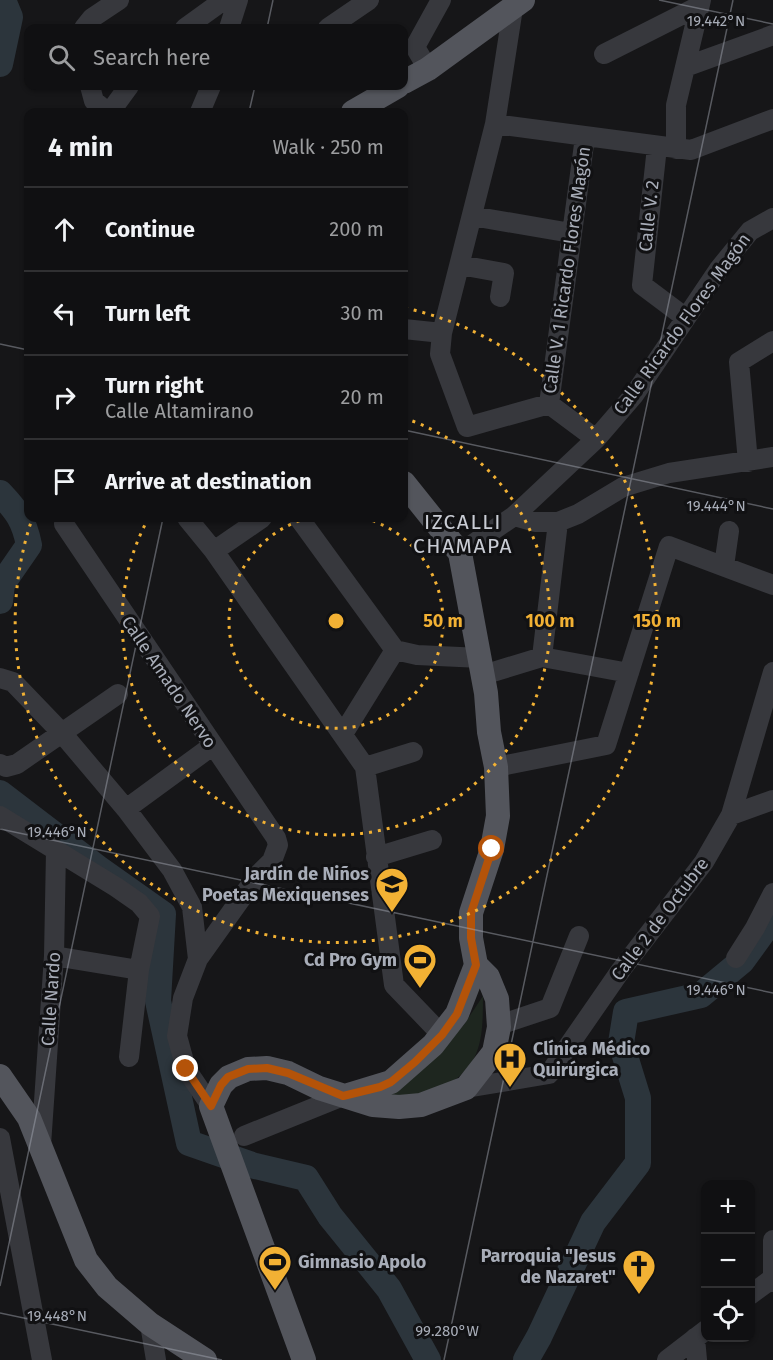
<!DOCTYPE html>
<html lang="en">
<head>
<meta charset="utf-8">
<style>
  :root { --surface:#101012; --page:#19191b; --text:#f1f3f6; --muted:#9c9d9f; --line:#303032 }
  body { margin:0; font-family:"Fira Sans",sans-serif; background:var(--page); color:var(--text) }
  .controls { position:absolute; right:18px; bottom:18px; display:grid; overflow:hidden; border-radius:12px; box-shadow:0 2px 4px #0004 }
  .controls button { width:54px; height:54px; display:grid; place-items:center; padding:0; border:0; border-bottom:2px solid var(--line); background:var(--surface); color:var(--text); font:30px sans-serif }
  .stop { position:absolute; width:18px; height:18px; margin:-14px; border:4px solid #b45309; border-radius:50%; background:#fff }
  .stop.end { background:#b45309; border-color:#fff; box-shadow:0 2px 6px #0008 }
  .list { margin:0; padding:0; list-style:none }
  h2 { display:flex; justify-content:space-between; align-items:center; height:78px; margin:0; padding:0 24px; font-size:26px }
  h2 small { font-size:20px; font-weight:400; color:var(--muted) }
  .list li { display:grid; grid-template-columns:39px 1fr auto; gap:18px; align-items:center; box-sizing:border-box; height:84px; padding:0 24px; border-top:2px solid var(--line) }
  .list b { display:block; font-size:22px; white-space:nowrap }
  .list p { margin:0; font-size:20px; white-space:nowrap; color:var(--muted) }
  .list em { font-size:20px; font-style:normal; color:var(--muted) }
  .icon { flex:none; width:33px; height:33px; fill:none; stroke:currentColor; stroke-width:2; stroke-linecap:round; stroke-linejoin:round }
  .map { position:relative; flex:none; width:773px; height:1360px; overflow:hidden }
  .search { position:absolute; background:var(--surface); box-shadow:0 2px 4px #0004; left:24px; top:24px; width:384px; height:66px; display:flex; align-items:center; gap:15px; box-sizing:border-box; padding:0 21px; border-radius:12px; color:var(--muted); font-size:22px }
  .panel { position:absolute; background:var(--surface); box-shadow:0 2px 4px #0004; left:24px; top:108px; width:384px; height:414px; border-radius:12px }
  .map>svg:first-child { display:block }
</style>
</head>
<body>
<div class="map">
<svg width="773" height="1360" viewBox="0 0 773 1360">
  <rect width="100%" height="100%" fill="#161618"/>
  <path fill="#1e261f" d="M483,996C483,1039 482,1070 438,1089C431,1092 424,1096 416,1098C403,1101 384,1097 370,1096L449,1039L463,1026Z"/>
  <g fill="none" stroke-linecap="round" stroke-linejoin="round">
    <path stroke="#2c353c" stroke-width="26" d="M0,64L10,17L3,0
      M0,493C17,511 24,520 29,545L2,584L0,601
      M0,793L98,868L163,914L158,1001L189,1143L255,1166L306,1178L330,1216L389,1289L428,1360
      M526,1360L539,1337L593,1222L638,1163V1098L621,1043L626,1012L701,995L742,961L773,918"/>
    <path stroke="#37383d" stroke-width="20" d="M513,8L495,124L442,333L440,354L467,427L549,404
      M84,28L92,18L119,0
      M185,28L224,0
      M229,28L238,0
      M328,28L369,0
      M604,54L699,6
      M685,67L773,35
      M428,69L415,47L441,0
      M90,86L94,101L107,112
      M110,112L129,86
      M200,112L211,86
      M495,124L691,150L773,119
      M657,147L642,285L686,318
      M676,149V105L701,0
      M472,216L571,233
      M460,265L504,273L500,297
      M404,329L442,333
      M549,404L585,137
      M549,404L596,439
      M748,462L739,362L773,341
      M514,516L535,522H558L578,514L623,487L669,473L773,457
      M187,518L214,551L365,767L394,985L442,1035
      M299,518L395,650
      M64,524L276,838L278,845L272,861L257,876L198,959L183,998L177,1036L186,1069L211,1106
      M214,551L262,518
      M460,553L514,516L596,439L634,395L719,269L750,231L773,218
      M724,566L729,531
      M395,650L417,655L481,658
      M542,657L558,522
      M483,675L542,657L629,673
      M0,678L13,682L61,732L126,809L172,870L192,907L198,959
      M343,734L395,650
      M0,764L6,767L17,764L118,694
      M365,767L413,752
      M496,767L606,745L669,546L773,585
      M126,809L212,746
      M731,815L773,800
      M0,816L116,887L139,903L150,916L139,970L129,1057
      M376,857L432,840
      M54,956L139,970
      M736,958L755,928L773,893
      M499,1025L550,1008L579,936
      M466,1088L549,1074L621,970L704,862L731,815L773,672
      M244,1136L343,1096
      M0,1138L42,1360
      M41,1145L54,956L56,851
      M773,1240V1282
      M750,1295L773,1278
      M150,1324L156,1360
      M695,1338L697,1360
      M667,1360L706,1330"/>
    <path stroke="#53555c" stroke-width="24" d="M404,82L428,69L523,0
      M353,112L398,86
      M0,1076L29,1118L86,1260L107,1287L150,1324L205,1360
      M345,1096L391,1082L433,1045L457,1014L476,965
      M304,1360L211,1106L221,1085L229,1077L248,1069L267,1068L288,1073L319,1088L373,1105L399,1107L421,1105L466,1088L494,1052L499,1027L497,999L488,977L476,965L471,938V913L492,849L498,816L496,767L489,732L486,693L460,553L404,483"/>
  </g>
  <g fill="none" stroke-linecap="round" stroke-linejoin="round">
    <path stroke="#b45309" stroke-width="8" d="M186,1069L211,1106L221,1085L228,1077L248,1069L267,1068L288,1073L343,1096L380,1087L391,1082L415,1062L442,1035L457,1014L476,965L471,938V913L492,849"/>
  </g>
  <path fill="none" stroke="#a8adb8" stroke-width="1.5" stroke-opacity="0.45" d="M659,0L773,24M267,28L273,0M249,112L255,86M0,344L28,350M404,430L773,509M0,829L773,993M0,1286L163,518M0,1313L222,1360M444,1360L733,0"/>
  <g fill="none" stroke="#f2b134" stroke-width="3" stroke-dasharray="3 6">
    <path d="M364 518A107 107 0 1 1 308 518"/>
    <path d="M404 418A214 214 0 1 1 148 519"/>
    <path d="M405 308A321 321 0 1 1 32 519"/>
  </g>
  <defs>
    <symbol id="school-pin" viewBox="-11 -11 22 30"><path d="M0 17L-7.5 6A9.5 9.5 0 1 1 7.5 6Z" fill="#f2b134" stroke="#111113"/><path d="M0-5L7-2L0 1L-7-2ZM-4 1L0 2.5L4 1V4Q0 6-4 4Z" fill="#111"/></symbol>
    <symbol id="stadium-pin" viewBox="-11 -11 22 30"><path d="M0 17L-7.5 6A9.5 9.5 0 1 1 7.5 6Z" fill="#f2b134" stroke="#111113"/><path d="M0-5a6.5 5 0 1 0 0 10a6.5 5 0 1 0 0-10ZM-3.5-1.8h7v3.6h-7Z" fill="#111"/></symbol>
    <symbol id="hospital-pin" viewBox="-11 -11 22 30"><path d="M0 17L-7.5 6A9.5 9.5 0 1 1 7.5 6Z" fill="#f2b134" stroke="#111113"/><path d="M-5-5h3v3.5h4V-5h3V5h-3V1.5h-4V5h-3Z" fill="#111"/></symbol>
    <symbol id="church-pin" viewBox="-11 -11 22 30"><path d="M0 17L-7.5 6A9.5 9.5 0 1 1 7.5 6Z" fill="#f2b134" stroke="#111113"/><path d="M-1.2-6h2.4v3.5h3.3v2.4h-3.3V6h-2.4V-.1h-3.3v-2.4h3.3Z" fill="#111"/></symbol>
  </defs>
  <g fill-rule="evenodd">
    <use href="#school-pin" x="373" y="865" width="38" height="52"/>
    <use href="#stadium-pin" x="401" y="941" width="38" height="52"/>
    <use href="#hospital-pin" x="491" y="1040" width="38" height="52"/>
    <use href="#stadium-pin" x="256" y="1243" width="38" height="52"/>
    <use href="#church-pin" x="620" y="1247" width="38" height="52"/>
  </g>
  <g text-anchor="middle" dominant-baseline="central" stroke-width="6" stroke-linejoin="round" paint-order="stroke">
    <g font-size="18" fill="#a8adb8" stroke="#111113">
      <text transform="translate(649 216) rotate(-84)">Calle V. 2</text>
      <text transform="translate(567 270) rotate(-82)">Calle V. 1 Ricardo Flores Magón</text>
      <text transform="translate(682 324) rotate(-54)">Calle Ricardo Flores Magón</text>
      <text transform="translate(169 682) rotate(56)">Calle Amado Nervo</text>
      <text transform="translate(660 919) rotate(-53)">Calle 2 de Octubre</text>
      <text transform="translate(51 999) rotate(-86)">Calle Nardo</text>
    </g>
    <g font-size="18" font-weight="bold" fill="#a8adb8" stroke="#111113" text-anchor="end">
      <text x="369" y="874">Jardín de Niños<tspan x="369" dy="21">Poetas Mexiquenses</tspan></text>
      <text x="397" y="960">Cd Pro Gym</text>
      <text x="533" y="1049" text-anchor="start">Clínica Médico<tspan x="533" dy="21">Quirúrgica</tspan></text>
      <text x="616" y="1256">Parroquia "Jesus<tspan x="616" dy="21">de Nazaret"</tspan></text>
      <text x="298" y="1262" text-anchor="start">Gimnasio Apolo</text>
    </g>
    <g font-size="21" letter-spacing="1.5" fill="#c9ccd4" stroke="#111113">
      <text x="463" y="522">IZCALLI<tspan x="463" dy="24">CHAMAPA</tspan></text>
    </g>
  </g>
  <g font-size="15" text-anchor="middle" fill="#a8adb8" stroke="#111113" stroke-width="6" stroke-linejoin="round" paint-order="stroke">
    <text x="716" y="26">19.442°N</text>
    <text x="716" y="511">19.444°N</text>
    <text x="57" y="837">19.446°N</text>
    <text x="716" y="995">19.446°N</text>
    <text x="57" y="1321">19.448°N</text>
    <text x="447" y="1336">99.280°W</text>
  </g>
  <circle cx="336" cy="621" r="9" fill="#f2b134" stroke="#111113" stroke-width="3"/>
  <g font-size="18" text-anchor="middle" font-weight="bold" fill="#f2b134" stroke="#111113" stroke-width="6" stroke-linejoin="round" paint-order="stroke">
    <text x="443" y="627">50 m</text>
    <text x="550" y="627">100 m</text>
    <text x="657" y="627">150 m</text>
  </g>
</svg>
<div class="controls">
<button>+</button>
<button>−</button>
<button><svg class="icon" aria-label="locate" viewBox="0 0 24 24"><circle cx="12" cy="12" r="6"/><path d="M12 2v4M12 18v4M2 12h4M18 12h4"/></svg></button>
</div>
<div class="stop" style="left:492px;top:849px"></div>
<div class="stop end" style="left:186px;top:1069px"></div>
<div class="search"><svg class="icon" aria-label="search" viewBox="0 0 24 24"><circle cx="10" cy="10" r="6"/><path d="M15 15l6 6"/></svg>Search here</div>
<section class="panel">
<h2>4 min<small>Walk · 250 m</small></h2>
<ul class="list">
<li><svg class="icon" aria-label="ahead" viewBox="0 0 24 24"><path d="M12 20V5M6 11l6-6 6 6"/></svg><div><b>Continue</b></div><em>200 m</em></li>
<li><svg class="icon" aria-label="left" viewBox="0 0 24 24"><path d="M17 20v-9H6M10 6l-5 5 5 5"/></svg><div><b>Turn left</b></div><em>30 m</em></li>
<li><svg class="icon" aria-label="right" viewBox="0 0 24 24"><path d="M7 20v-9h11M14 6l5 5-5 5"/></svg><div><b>Turn right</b><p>Calle Altamirano</p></div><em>20 m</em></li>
<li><svg class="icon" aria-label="arrive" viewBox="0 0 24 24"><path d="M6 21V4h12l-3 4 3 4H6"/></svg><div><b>Arrive at destination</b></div></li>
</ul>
</section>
</div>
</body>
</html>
